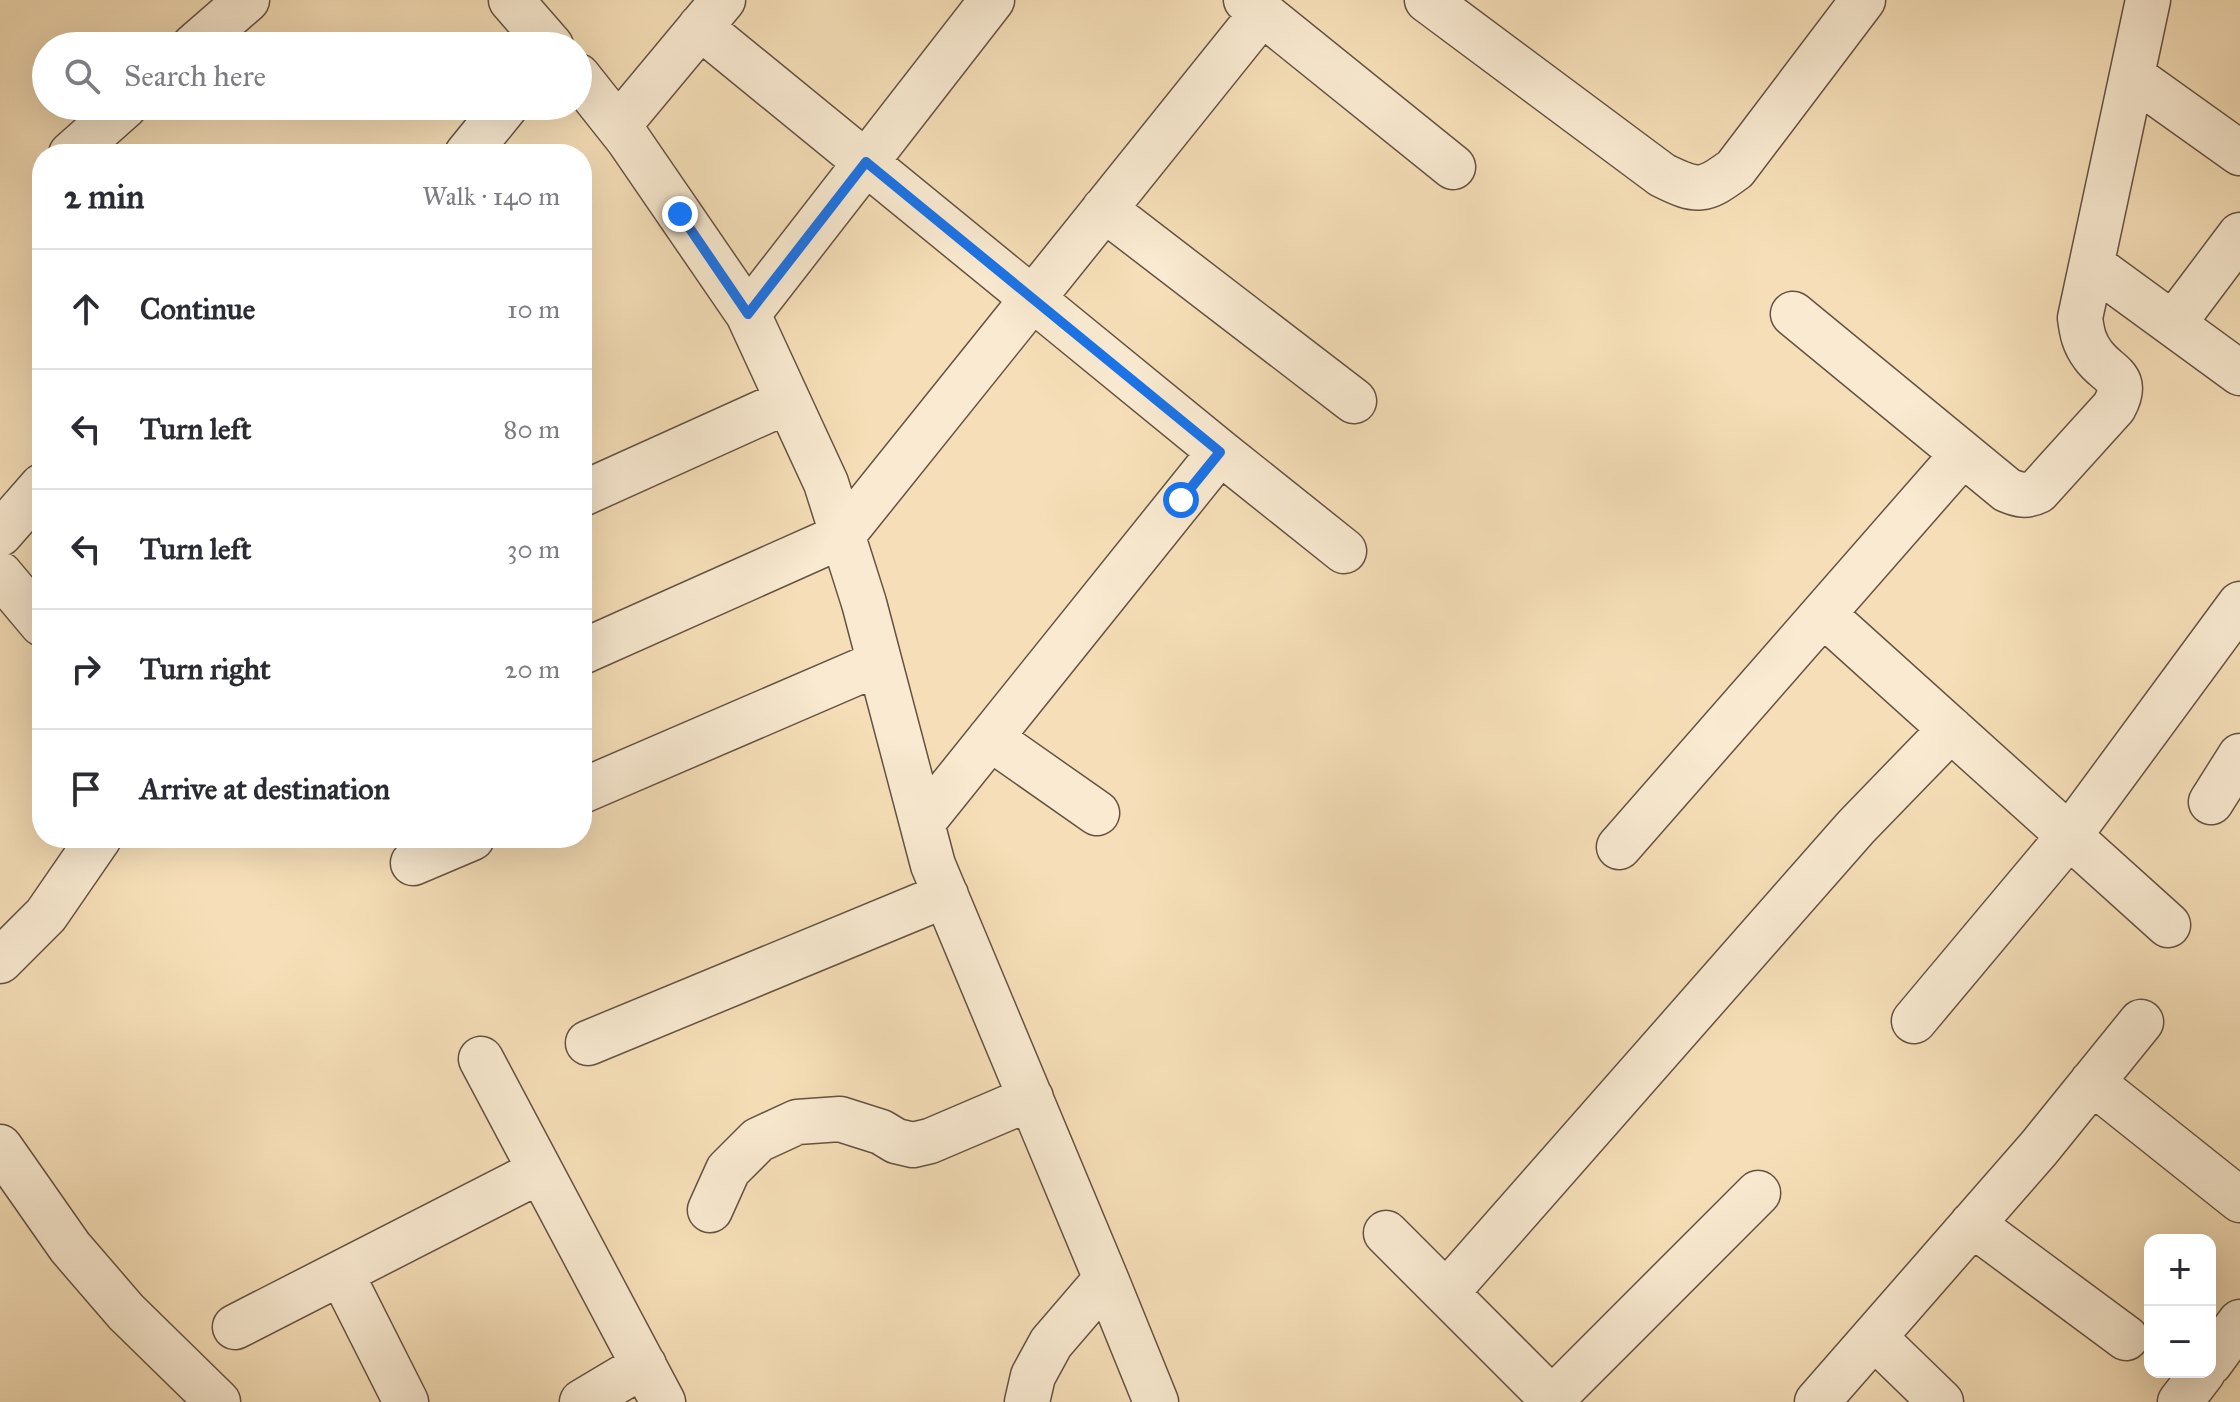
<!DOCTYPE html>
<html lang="en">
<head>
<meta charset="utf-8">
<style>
  :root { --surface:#fff; --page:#f2f2f3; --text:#2b2b33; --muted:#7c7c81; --line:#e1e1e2 }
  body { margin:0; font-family:"IM FELL Great Primer",serif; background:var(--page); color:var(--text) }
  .controls { position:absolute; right:24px; bottom:24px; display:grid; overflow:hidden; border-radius:16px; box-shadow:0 8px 32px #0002 }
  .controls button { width:72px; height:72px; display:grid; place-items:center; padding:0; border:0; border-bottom:2px solid var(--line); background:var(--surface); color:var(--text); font:40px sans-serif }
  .stop { position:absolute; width:24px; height:24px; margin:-18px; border:6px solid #1a73e8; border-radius:50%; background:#fff }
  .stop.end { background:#1a73e8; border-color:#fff; box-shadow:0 2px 8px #0008 }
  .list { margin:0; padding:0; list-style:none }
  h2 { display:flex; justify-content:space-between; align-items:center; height:104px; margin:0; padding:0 32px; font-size:34px }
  h2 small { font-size:26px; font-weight:400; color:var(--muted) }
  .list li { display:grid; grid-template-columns:52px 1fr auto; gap:24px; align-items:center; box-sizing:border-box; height:120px; padding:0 32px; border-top:2px solid var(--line) }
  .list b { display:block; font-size:30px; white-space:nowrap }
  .list em { font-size:26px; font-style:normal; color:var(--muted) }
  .icon { flex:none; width:44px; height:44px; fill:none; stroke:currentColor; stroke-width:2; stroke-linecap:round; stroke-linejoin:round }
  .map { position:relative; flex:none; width:2240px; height:1402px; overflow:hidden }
  .search { position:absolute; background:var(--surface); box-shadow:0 8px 32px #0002; left:32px; top:32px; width:560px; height:88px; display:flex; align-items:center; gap:20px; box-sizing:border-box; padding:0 28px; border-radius:44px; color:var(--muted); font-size:30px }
  .panel { position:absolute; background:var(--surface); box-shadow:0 8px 32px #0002; left:32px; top:144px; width:560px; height:704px; border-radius:32px }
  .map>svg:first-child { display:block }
</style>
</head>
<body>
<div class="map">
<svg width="2240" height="1402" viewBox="0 0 2240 1402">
  <rect width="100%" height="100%" fill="#f6dfb8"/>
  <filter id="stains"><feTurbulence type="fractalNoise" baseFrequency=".0025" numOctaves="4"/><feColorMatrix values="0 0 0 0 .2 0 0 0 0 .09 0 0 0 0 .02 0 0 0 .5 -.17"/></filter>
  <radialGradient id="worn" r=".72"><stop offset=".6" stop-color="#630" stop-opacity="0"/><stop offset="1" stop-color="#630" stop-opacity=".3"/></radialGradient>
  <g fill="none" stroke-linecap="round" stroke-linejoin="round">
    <defs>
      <path id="minor" d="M511,0L551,46
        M1246,0L1453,167
        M1427,0L1662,175C1698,193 1704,192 1735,169L1863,0
        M700,27L1220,452L1344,551
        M194,46L247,0
        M578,76L628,139L748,314L826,483L864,603L933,865L1106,1279L1156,1402
        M2132,76L2240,153
        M618,126L723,0
        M71,154L125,106
        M467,154L506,106
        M1104,209L1354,401
        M2092,265L2240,373
        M748,314L992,0
        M1793,314L2007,490C2019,495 2026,497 2038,491L2114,407C2131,376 2108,376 2093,355C2084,343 2082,333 2080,318L2148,0
        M2173,324L2240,235
        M582,494L788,401
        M0,534L42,486
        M0,574L42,624
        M1823,614L2168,925
        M582,652L842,536L1262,13
        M990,738L1097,813
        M582,791L879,663
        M2211,802L2240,756
        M922,823L1220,452
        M1619,847L1963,454
        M413,863L472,838
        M0,961L46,915L99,838
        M1914,1021L2069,836L2240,604
        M588,1043L946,895
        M481,1059L663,1402
        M2092,1082L2240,1200
        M0,1147L70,1247L126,1312L218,1402
        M710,1210L728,1170L758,1140L797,1122L840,1119L881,1132L896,1141L913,1145L930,1141L1031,1098
        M1972,1224L2126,1338
        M1386,1233L1555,1402
        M341,1273L406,1402
        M1446,1293L1856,827L1951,729
        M235,1327L540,1171
        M1874,1337L1941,1402
        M2210,1363L2240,1322
        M1552,1399L1758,1193
        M582,1402L644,1365
        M1027,1402L1033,1376L1051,1343L1106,1279
        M1817,1402L2039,1148L2141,1022
        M2180,1402L2203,1372"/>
    </defs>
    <use href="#minor" stroke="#655243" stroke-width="47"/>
    <use href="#minor" stroke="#f9ead1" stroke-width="44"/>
  </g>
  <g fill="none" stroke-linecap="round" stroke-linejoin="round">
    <path stroke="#1a73e8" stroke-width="10" d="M680,214L748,314L866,162L1220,452L1181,500"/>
  </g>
  <rect width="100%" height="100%" filter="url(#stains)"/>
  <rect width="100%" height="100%" fill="url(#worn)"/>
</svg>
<div class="controls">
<button>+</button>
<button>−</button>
</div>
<div class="stop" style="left:1181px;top:500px"></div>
<div class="stop end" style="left:680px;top:214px"></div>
<div class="search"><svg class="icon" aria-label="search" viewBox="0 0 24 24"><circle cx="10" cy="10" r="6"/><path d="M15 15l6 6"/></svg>Search here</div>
<section class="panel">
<h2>2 min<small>Walk · 140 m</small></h2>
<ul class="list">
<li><svg class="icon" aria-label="ahead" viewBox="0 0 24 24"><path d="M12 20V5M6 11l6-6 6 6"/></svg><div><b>Continue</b></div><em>10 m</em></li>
<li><svg class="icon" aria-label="left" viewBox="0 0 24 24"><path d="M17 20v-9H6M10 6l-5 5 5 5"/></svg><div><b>Turn left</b></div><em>80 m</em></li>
<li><svg class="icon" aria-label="left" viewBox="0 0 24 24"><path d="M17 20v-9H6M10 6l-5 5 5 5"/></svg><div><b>Turn left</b></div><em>30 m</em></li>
<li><svg class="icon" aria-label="right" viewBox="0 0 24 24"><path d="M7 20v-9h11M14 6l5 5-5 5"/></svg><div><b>Turn right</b></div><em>20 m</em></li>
<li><svg class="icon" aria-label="arrive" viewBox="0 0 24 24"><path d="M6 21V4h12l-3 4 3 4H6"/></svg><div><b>Arrive at destination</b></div></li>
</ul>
</section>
</div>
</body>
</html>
